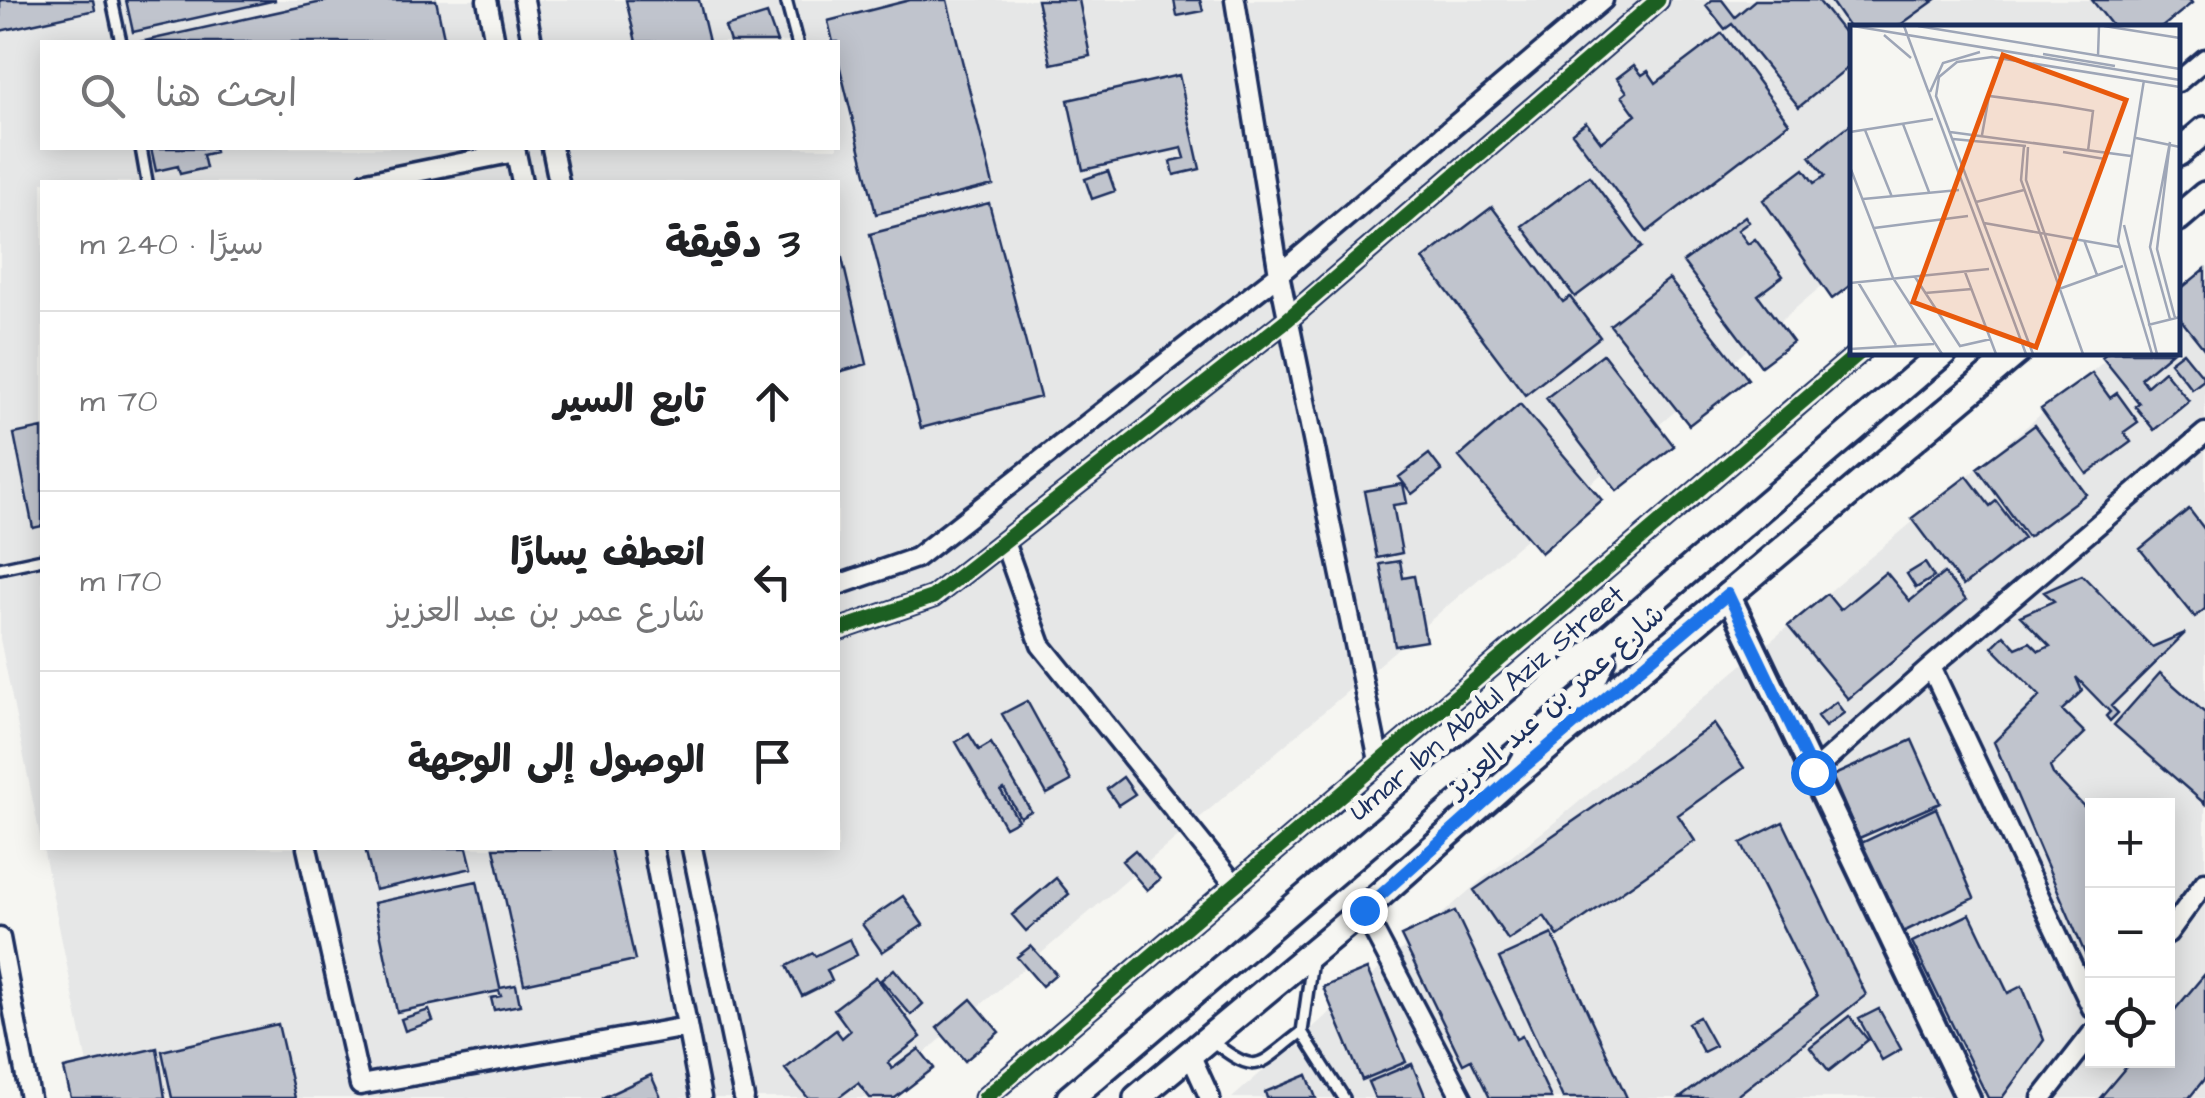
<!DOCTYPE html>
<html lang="ar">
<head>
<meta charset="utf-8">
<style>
  :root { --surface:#fff; --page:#f2f2f2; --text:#202124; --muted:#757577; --line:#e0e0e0 }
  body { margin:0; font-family:"Architects Daughter","Playpen Sans Arabic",sans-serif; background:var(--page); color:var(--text); direction:rtl }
  .controls { position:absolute; right:30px; bottom:30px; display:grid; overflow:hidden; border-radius:0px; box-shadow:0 5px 25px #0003 }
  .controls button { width:90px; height:90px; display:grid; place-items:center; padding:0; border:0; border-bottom:2px solid var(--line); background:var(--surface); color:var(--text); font:50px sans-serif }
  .stop { position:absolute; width:30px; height:30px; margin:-22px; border:8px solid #1a73e8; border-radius:50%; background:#fff }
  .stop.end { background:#1a73e8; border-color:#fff; box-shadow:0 2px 10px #0008 }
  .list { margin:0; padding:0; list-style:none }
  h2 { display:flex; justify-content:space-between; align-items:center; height:130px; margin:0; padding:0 40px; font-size:42px }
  h2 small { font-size:32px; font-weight:400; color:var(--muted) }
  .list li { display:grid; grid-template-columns:65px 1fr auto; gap:30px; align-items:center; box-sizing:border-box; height:180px; padding:0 40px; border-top:2px solid var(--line) }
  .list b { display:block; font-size:38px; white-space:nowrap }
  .list p { margin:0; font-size:32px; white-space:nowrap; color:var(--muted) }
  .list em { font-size:32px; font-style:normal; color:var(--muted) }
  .icon { flex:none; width:55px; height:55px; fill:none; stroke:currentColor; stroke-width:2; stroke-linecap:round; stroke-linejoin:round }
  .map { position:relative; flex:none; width:2205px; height:1098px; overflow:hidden; direction:ltr }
  .search { position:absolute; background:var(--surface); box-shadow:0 5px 25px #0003; left:40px; top:40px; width:800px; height:110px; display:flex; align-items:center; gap:25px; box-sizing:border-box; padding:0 35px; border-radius:0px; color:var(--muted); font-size:38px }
  .panel { position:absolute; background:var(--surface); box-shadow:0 5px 25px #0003; left:40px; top:180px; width:800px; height:670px; border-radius:0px; direction:rtl }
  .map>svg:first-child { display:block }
</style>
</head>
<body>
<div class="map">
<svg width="2205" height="1098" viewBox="0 0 2205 1098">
  <rect width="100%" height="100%" fill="#f6f6f2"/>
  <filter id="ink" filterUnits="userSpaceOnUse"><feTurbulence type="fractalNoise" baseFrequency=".01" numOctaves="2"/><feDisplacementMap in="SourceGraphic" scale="20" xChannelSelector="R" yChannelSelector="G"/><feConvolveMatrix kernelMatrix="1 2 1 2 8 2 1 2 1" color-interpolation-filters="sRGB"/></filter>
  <g filter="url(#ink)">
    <path fill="#e6e7e7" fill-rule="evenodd" d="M0,0H2157L2125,27L1852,28V260L872,1098H94L43,848H838V182H42V846L0,639ZM42,42H838V148H42Z
      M2205,276V1098H1232L1480,881L1549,827L2114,353L2178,352V299ZM2092,806H2168V1060H2092Z"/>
    <path fill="#c0c4cd" stroke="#1b2f5e" stroke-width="2.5" d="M0,0H93L95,10L0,31Z
      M126,0H276L133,32Z
      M331,0H436L445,42H140Z
      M626,0H699L709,42H636Z
      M910,0H947L993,185L876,214L838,60V42H833L828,21Z
      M1037,0H1079L1090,56L1051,64Z
      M1174,0H1200L1203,11L1177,16Z
      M1712,0H1722L1735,17L1755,0H1818L1852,43V64L1799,107L1732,24L1725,29L1706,5Z
      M1830,0H1935L1896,28H1852V32Z
      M2092,0H2190L2192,3L2161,28H2114Z
      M767,14L777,42H730L725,27Z
      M1722,33L1789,123L1647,232L1572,133L1586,122L1601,142L1636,115L1622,96L1627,92L1617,78L1634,65L1642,75L1648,71L1656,83Z
      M1179,75L1200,169L1174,175L1171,161L1185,158L1182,148L1083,170L1068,100Z
      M1852,123V284L1832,299L1763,200L1804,169L1814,183L1825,176L1810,156Z
      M151,148H214L215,152L203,155L206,168L180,174L178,166L156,171Z
      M1108,171L1115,191L1092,199L1085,179Z
      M1589,176L1642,247L1575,297L1522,226Z
      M989,203L1040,397L921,428L870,234Z
      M1492,207L1563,302L1570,297L1600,337L1525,395L1423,259Z
      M1745,216L1749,222L1738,230L1748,244L1755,239L1783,276L1758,295L1793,342L1761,366L1683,262Z
      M838,241L867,364L838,372Z
      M2205,269V350L2178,316V291Z
      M1669,279L1748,379L1689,425L1610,325Z
      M2108,352H2172L2141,378L2147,386L2164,371L2189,401L2154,430L2135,406L2139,403L2102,357Z
      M2183,352L2205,379L2192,389L2170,362Z
      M1603,354L1674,446L1617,491L1546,398Z
      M2092,373L2110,398L2117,393L2138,422L2124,432L2131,442L2087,474L2041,409Z
      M1520,404L1602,500L1541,553L1459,457Z
      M2035,425L2086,494L2028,537L1977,468Z
      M42,428V526L33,528L14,434Z
      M1429,454L1442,471L1412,494L1399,477Z
      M1967,476L1990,506L1996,501L2024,538L1963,586L1912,518Z
      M1403,484L1407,503L1393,505L1402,553L1377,558L1364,491Z
      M2189,509L2205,530V609L2195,617L2140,549Z
      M1400,561L1403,578L1414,576L1426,641L1395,646L1380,564Z
      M1925,563L1934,577L1916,588L1907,574Z
      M1886,572L1910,601L1944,573L1966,600L1848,699L1788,626L1827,594L1840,610Z
      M2082,575L2152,647L2185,633L2111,706L2118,713L2110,721L2106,716L2110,712L2076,677L2082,691L2062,710L2085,733L2050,767L2053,774L2092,815V970L1994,742L2040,696L1992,647L2004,635L2016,648L2030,642L2039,651L2050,646L2020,616L2054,601L2044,592Z
      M2160,673L2205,713V804L2114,725Z
      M1027,701L1071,781L1047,794L1002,714Z
      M1836,702L1844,713L1825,727L1817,716Z
      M1714,724L1744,768L1678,815L1695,841L1558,936L1544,916L1508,940L1474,890Z
      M969,734L979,750L991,743L1031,811L1020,817L1004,789L1001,791L1018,820L1005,827L956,742Z
      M1912,740L1940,803L1859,838L1832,776Z
      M1123,777L1135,794L1118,805L1107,789Z
      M1936,808L1974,898L1901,933L1859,844Z
      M1783,822L1866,995L1734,1098H1680L1817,996L1741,843Z
      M365,848H467L472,868L375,890Z
      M494,848H610L635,960L524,984Z
      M1135,850L1160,879L1147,890L1122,861Z
      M1056,878L1069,894L1026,931L1012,915Z
      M477,881L500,988L516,985L520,1005L494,1010L491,998L501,996L499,991L397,1012L374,903Z
      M903,896L923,925L882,952L862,924Z
      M1455,911L1516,1039L1522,1036L1551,1098H1490L1471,1060L1463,1064L1401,936Z
      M1970,914L2008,993L2022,986L2044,1040L2002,1098H1988L1912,942Z
      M1552,934L1627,1098H1563L1499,958Z
      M850,939L857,955L827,970L832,981L802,996L787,966L813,953L815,956Z
      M1031,946L1056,974L1042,986L1017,957Z
      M894,969L923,1004L911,1015L881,980Z
      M1367,969L1406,1062L1362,1080L1323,987Z
      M2205,974V1078L2189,1098H2100L2132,1060H2168V1018Z
      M876,977L921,1037L888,1063L892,1069L919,1049L934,1068L895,1098H870L858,1083L838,1098H808L785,1069L836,1030L842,1038L850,1031L834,1009Z
      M971,999L999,1032L965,1061L937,1028Z
      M1879,1009L1901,1049L1882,1060L1859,1019Z
      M429,1010L433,1021L405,1031L401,1019Z
      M1849,1016L1868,1040L1829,1071L1810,1047Z
      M1699,1017L1715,1046L1703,1052L1688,1023Z
      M278,1024L295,1098H172L162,1051Z
      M157,1048L165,1098H71L64,1069Z
      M1412,1064L1426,1098H1375L1368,1082Z
      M651,1075L661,1098H602Z
      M1307,1075L1316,1098H1267L1265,1092Z"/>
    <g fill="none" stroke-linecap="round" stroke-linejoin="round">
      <defs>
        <path id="service" d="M112,0L121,42
          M786,0L797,42
          M141,148L147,182
          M0,568L42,559
          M1312,960L1302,1032L1344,1098
          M1209,1039C1260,1078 1255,1067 1302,1032"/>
        <path id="minor" d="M487,0L495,42
          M524,0L532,42
          M1235,0L1279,274L1379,761
          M2178,82L2205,59
          M515,148L522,182
          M552,148L559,182
          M367,182L515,152
          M1004,542L1041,645L1235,885
          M838,585L916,558L1279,274L1603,0
          M838,630L933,597L1288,319L1658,0
          M1931,667L2092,1008
          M1518,765L1537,733L1594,685L1606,660L1603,643
          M1813,772L1931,667L2205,433
          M307,848L360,1085L687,1027
          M653,848L701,1098
          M692,848L744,1098
          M1363,910L1462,1098
          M2168,933L2205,882
          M0,938L30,1098
          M1190,1054L1210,1098
          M985,1098L1860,352
          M2042,1098L2092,1034"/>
        <path id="tertiary" d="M1728,594L1968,1098"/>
        <path id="secondary" d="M2178,153L2205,130
          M2178,218L2205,195
          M1070,1098L1944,352
          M1137,1098L1363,910L1510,779L2017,352"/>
      </defs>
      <use href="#service" stroke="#1b2f5e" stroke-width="16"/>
      <use href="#minor" stroke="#1b2f5e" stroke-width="25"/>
      <use href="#tertiary" stroke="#1b2f5e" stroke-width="30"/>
      <use href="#secondary" stroke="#1b2f5e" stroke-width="32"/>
      <use href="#service" stroke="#f6f6f2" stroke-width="9"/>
      <use href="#minor" stroke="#f6f6f2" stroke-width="18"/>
      <use href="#tertiary" stroke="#f6f6f2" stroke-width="22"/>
      <use href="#secondary" stroke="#f6f6f2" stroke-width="25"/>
      <defs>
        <path id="cycleway" d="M838,630L933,597L1288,319L1658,0
          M985,1098L1860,352"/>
      </defs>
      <use href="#cycleway" stroke="#f6f6f2" stroke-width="21"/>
      <use href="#cycleway" stroke="#1b5e20" stroke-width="15"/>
    </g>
  </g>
  <g fill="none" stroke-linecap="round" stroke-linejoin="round" filter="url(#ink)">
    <path stroke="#1a73e8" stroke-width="12" d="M1364,910L1510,779L1728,594L1813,772"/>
  </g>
  <g text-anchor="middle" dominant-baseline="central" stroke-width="10" stroke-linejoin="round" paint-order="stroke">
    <g font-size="28" fill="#1b2f5e" stroke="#f6f6f2">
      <text transform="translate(1556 701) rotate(-41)">شارع عمر بن عبد العزيز</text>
      <text transform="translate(1487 703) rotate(-40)">Umar Ibn Abdul Aziz Street</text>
    </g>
  </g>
  <g transform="translate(1850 25)">
    <rect width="330" height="330" fill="#f6f6f2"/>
    <path fill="none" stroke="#9ea6b7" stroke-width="2.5" d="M3,1L330,55M54,1L176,329M68,1L330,44M254,1L330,13M34,10L61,33M193,29L265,41M248,31L249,1M294,55L268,216L302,329M80,67L93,38L130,27M53,99L79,167M15,105L42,172M0,107L83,94M100,107L281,131M132,110L139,71L208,80L243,86L238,126M286,113L330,122M103,114L176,121M320,117L300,222L320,294M320,117L307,224L325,293M174,121L171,155L233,329M178,122L176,155L210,253M213,127L255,134M0,142L43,253L92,329M13,174L109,165M126,177L174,165M134,198L269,222M274,200L307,329M24,203L118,191M234,215L247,250M115,247L146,329M65,252L110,321L141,314M8,257L46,320M0,258L139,244M209,264L273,241M75,268L122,264M298,300L330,292M0,324L84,319M183,329L86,71L89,52L107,37L142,32L330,62"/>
    <path fill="#e8590c" fill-opacity="0.15" stroke="#e8590c" stroke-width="5" d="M153,30L276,75L186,322L63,277Z"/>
    <rect width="330" height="330" fill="none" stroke="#1b2f5e" stroke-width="5"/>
  </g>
</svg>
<div class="controls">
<button>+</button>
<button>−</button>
<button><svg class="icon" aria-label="locate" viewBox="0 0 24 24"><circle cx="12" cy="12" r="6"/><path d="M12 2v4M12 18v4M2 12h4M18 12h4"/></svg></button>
</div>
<div class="stop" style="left:1813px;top:772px"></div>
<div class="stop end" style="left:1364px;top:910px"></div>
<div class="search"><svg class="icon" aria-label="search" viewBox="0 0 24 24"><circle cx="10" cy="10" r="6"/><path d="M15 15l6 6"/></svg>ابحث هنا</div>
<section class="panel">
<h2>3 دقيقة<small>سيرًا · 240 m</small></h2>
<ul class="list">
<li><svg class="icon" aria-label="ahead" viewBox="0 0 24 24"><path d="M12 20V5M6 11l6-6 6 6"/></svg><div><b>تابع السير</b></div><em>70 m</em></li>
<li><svg class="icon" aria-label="left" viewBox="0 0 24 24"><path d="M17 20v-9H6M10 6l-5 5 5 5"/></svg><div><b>انعطف يسارًا</b><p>شارع عمر بن عبد العزيز</p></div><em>170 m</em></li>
<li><svg class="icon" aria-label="arrive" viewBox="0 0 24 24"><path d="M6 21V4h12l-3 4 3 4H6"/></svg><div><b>الوصول إلى الوجهة</b></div></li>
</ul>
</section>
</div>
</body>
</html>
